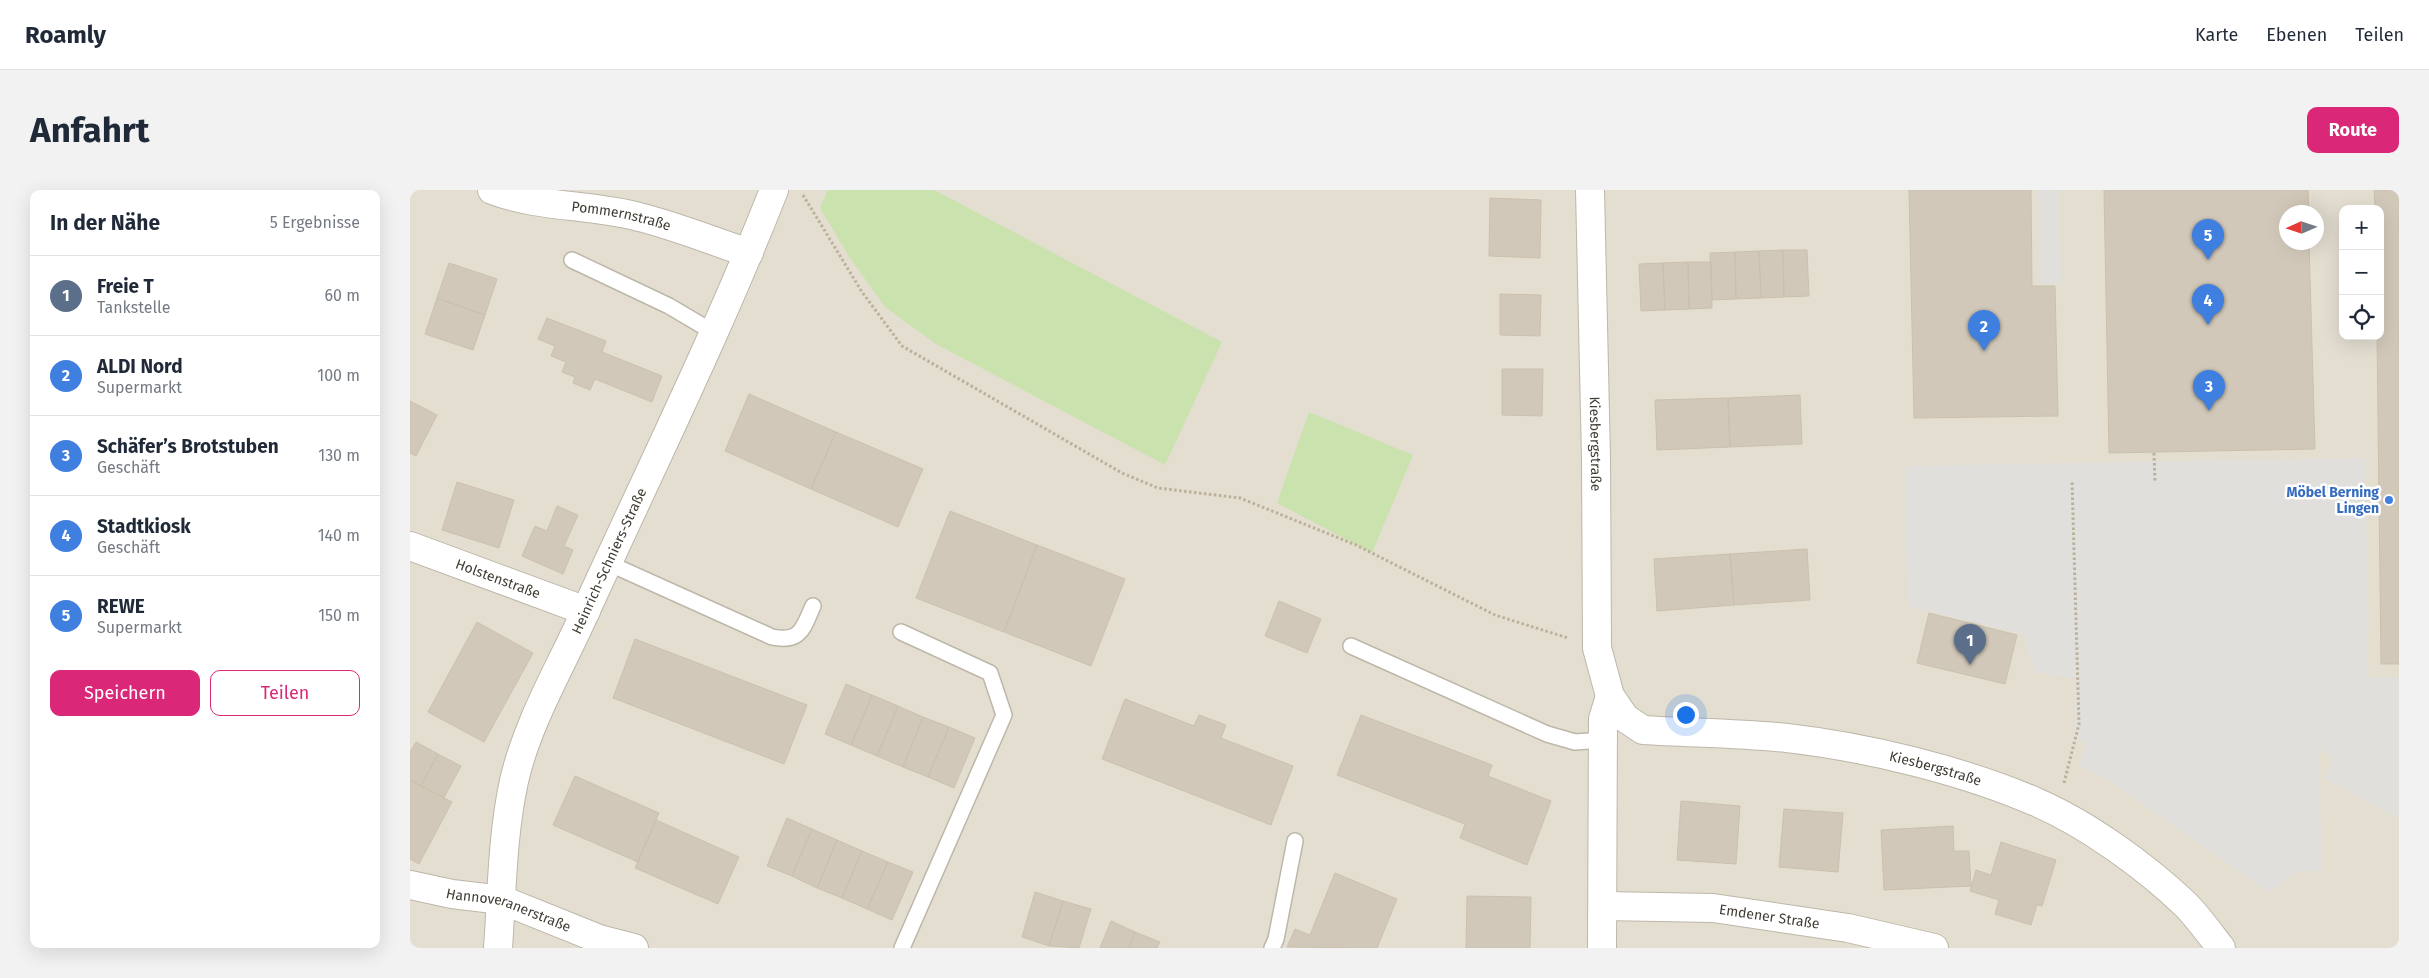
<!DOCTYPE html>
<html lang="de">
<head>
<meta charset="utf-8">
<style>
  :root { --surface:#fff; --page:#f2f2f3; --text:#1f2937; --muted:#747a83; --line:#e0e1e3; --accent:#db2777 }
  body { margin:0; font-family:"Fira Sans",sans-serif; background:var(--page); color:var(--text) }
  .controls { position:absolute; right:15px; top:15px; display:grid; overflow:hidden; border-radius:10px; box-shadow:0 5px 20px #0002 }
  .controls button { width:45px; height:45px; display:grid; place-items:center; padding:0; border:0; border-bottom:1px solid var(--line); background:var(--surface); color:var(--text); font:25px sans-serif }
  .compass { position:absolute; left:1869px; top:15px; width:45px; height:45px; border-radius:50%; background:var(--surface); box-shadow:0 5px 20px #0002; rotate:267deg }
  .you { position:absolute; left:1275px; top:524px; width:18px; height:18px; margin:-12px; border:4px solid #fff; border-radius:50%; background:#1a73e8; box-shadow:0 0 0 8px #1a73e833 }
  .badge { display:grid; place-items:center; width:32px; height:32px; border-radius:50%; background:var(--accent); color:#fff; font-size:16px; font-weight:700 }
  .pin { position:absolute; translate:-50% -41px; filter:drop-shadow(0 1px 2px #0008) }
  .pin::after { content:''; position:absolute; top:26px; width:18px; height:15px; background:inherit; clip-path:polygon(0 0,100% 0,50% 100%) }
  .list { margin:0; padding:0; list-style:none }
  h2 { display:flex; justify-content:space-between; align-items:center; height:65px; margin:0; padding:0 20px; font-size:21px }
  h2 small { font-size:16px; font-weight:400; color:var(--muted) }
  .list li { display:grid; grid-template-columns:32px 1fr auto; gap:15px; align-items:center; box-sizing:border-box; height:80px; padding:0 20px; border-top:1px solid var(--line) }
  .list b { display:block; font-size:19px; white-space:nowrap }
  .list p { margin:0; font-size:16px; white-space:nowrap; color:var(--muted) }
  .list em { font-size:16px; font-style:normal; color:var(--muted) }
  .actions { display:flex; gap:10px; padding:15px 20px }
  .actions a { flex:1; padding:11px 0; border:1px solid var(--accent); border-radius:10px; text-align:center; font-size:18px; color:var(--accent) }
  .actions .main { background:var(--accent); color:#fff }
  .icon { flex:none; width:28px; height:28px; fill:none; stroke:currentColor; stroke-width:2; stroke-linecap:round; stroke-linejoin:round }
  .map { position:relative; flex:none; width:1989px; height:758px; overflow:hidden; border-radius:10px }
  header { display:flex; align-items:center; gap:30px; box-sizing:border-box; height:70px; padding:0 25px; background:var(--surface); border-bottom:1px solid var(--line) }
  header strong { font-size:24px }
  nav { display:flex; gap:28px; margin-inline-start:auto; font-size:18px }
  .intro { display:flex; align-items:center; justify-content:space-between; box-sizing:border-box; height:120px; padding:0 30px }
  h1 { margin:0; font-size:35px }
  .button { padding:12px 22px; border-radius:10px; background:var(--accent); color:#fff; font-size:18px; font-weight:700 }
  main { display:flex; gap:30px; padding:0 30px }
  aside { flex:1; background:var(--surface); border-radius:10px; box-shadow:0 5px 20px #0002 }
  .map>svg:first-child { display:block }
</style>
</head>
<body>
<header>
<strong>Roamly</strong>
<nav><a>Karte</a><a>Ebenen</a><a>Teilen</a></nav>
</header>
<div class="intro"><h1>Anfahrt</h1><a class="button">Route</a></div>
<main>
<aside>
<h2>In der Nähe<small>5 Ergebnisse</small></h2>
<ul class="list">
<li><span class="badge" style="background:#5c6f8a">1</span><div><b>Freie T</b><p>Tankstelle</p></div><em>60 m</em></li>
<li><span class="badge" style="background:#3f7fe0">2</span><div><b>ALDI Nord</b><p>Supermarkt</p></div><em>100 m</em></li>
<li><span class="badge" style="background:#3f7fe0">3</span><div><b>Schäfer’s Brotstuben</b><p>Geschäft</p></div><em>130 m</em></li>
<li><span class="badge" style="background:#3f7fe0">4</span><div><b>Stadtkiosk</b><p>Geschäft</p></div><em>140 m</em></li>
<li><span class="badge" style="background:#3f7fe0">5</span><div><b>REWE</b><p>Supermarkt</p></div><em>150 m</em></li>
</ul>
<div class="actions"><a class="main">Speichern</a><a>Teilen</a></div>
</aside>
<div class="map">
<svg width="1989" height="758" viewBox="0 0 1989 758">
  <rect width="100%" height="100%" fill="#f0ece3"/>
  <path fill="#e4ded1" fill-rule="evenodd" d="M0,0H1989V758H0ZM1933,19H1970V146H1933ZM1876,22H1906V52H1876Z"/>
  <path fill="#c9e2ae" d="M418,0H524L812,152L755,275L526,154L475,117L438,65L410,18Z
    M899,222L1003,265L962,363L867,313Z"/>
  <path fill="#e1dfdb" d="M1628,0H1649L1651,94H1630Z
    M1956,268L1957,481L1959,488L1989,487V629L1914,588L1924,568L1909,558L1912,681H1888L1860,703L1698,590L1668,575L1677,554L1664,547L1665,488L1626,483L1612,444L1497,416L1495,276Z"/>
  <path fill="#d1c8b9" stroke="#cbc0ad" d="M1499,0H1621L1622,96H1645L1648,226L1504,228Z
    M1694,0H1898L1899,22H1876V52H1899L1905,259L1699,263Z
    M1964,0H1989V474H1971L1967,146H1970V19H1965Z
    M1080,8L1131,10L1130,68L1079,66Z
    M1373,60H1397L1399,106L1374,107Z
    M1373,60L1374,107L1351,108L1349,61Z
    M1349,61L1351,108L1326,109L1325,62Z
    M1325,62L1326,109L1302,110L1300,63Z
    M1278,72H1301L1302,118L1279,119Z
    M1278,72L1279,119L1255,120L1253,73Z
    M39,73L87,89L75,125L27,108Z
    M1253,73L1255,120L1231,121L1229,74Z
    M1090,104L1131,105L1130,146L1090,145Z
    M27,108L75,125L63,160L15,144Z
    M137,128L196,151L192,162L252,186L242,212L185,189L180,200L163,193L165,187L152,182L156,172L141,166L145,156L128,149Z
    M1092,179H1133L1132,226L1092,225Z
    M339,204L426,242L401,299L315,261Z
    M1390,205L1392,254L1320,257L1318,208Z
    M1318,208L1320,257L1247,260L1245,210Z
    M0,211L27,225L6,266L0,263Z
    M426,242L513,279L488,337L401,299Z
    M47,292L104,310L89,358L32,340Z
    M147,316L168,325L154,356L163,360L153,384L112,366L125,336L137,341Z
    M540,321L627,355L594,442L506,408Z
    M627,355L715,389L681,476L594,442Z
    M1397,359L1400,410L1324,415L1320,364Z
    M1320,364L1324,415L1247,421L1244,369Z
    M869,411L911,429L897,463L855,446Z
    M1519,423L1607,445L1595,494L1507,473Z
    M67,432L123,463L74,552L18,522Z
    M225,449L397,515L374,574L203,508Z
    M436,494L462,505L441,555L415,544Z
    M462,505L488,516L467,566L441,555Z
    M715,509L784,536L789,525L816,535L811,548L883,576L861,635L692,569Z
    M488,516L513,527L493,577L467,566Z
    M951,525L1082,575L1078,586L1141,611L1117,675L1050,648L1055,634L927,585Z
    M513,527L539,537L518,587L493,577Z
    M539,537L565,548L544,598L518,587Z
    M6,552L28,564L11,596L0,590V562Z
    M28,564L51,576L34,608L11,596Z
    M165,586L249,623L228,672L143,635Z
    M0,590L42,612L9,674L0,669Z
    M1271,611L1330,616L1326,674L1267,670Z
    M1374,619L1433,623L1428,682L1369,677Z
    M377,628L402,639L382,686L357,676Z
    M246,630L329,667L308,714L225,678Z
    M1543,636L1544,661H1559L1561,696L1474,700L1471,640Z
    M402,639L427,650L407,698L382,686Z
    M427,650L452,661L432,708L407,698Z
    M1591,652L1646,670L1632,716L1627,715L1621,735L1585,724L1589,710L1560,701L1566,680L1581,685Z
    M452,661L478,672L457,719L432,708Z
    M478,672L503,682L482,730L457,719Z
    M925,683L987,709L967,758L877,757L885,739L900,745Z
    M625,702L653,711L639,756L612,747Z
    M1057,706L1121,707L1120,758H1056Z
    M653,711L681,719L669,758L639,756Z
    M701,731L725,742L719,758H690Z
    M725,742L750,752L747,758H719Z"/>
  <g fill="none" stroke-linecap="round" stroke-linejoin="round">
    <defs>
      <path id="service" d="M162,70L259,116L303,142
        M198,373L362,447C391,453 393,438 403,416
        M491,442L580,483L594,525L492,758
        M941,456L1137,544L1165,552L1193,550
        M862,758L866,749L885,651"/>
      <g id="minor">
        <path id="s1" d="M82,0C129,18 181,14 229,27C266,36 302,51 339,63"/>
        <path id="s2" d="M0,356L176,421"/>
        <path id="s3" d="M0,695L42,704L92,710L189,749L224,758"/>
        <path id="s4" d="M1194,716L1303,718L1438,738L1524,758"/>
        <path id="s5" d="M88,758C92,703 92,646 104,591C118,530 152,475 177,418C240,280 308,142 364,0"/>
        <path d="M1192,758L1193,529L1200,506"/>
      </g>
      <g id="tertiary">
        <path id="s6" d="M1180,0L1186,268L1187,458L1200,506L1215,528L1233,540C1281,543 1329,543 1377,548C1456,557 1552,580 1626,612C1677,634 1735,676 1775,714C1788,727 1800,744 1811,758"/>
      </g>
    </defs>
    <use href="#service" stroke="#bdb7a9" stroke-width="18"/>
    <use href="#minor" stroke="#bdb7a9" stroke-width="30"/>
    <use href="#tertiary" stroke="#bdb7a9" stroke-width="30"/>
    <path stroke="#bbb099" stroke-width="3" stroke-dasharray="2.5 2.5" stroke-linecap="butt" d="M393,5L452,102L492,156L712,283L748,298L830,308L946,355L1085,425L1158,448
      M1744,263L1745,291
      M1654,593L1669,534L1662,290"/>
    <use href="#service" stroke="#fff" stroke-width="15"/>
    <use href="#minor" stroke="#fff" stroke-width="28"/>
    <use href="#tertiary" stroke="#fff" stroke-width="28"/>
  </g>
  <circle fill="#3f7fe0" stroke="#fff" stroke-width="2" cx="1979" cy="310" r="5"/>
  <g text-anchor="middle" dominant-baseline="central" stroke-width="5" stroke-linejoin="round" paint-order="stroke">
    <g font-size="14" fill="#413c34" stroke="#fff">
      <text stroke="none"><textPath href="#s1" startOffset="132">Pommernstraße</textPath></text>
      <text stroke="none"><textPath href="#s6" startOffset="254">Kiesbergstraße</textPath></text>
      <text stroke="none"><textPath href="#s5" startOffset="408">Heinrich-Schniers-Straße</textPath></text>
      <text stroke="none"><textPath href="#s2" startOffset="94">Holstenstraße</textPath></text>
      <text stroke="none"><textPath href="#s6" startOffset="852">Kiesbergstraße</textPath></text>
      <text stroke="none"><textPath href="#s3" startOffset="102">Hannoveranerstraße</textPath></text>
      <text stroke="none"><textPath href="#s4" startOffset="166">Emdener Straße</textPath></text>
    </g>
    <g font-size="14" font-weight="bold" fill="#366cbe" stroke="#fff" text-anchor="end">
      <text x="1969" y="302">Möbel Berning<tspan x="1969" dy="16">Lingen</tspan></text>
    </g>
  </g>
</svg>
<div class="controls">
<button>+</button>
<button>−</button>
<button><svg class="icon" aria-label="locate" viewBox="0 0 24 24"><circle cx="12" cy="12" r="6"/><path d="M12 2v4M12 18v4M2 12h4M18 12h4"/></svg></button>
</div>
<svg class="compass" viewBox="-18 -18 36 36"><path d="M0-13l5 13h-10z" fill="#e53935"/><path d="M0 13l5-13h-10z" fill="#747a83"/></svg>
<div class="you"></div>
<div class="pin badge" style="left:1560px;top:475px;background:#5c6f8a">1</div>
<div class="pin badge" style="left:1574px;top:161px;background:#3f7fe0">2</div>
<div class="pin badge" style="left:1799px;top:221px;background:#3f7fe0">3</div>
<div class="pin badge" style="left:1798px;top:135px;background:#3f7fe0">4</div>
<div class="pin badge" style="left:1798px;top:70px;background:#3f7fe0">5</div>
</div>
</main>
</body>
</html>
